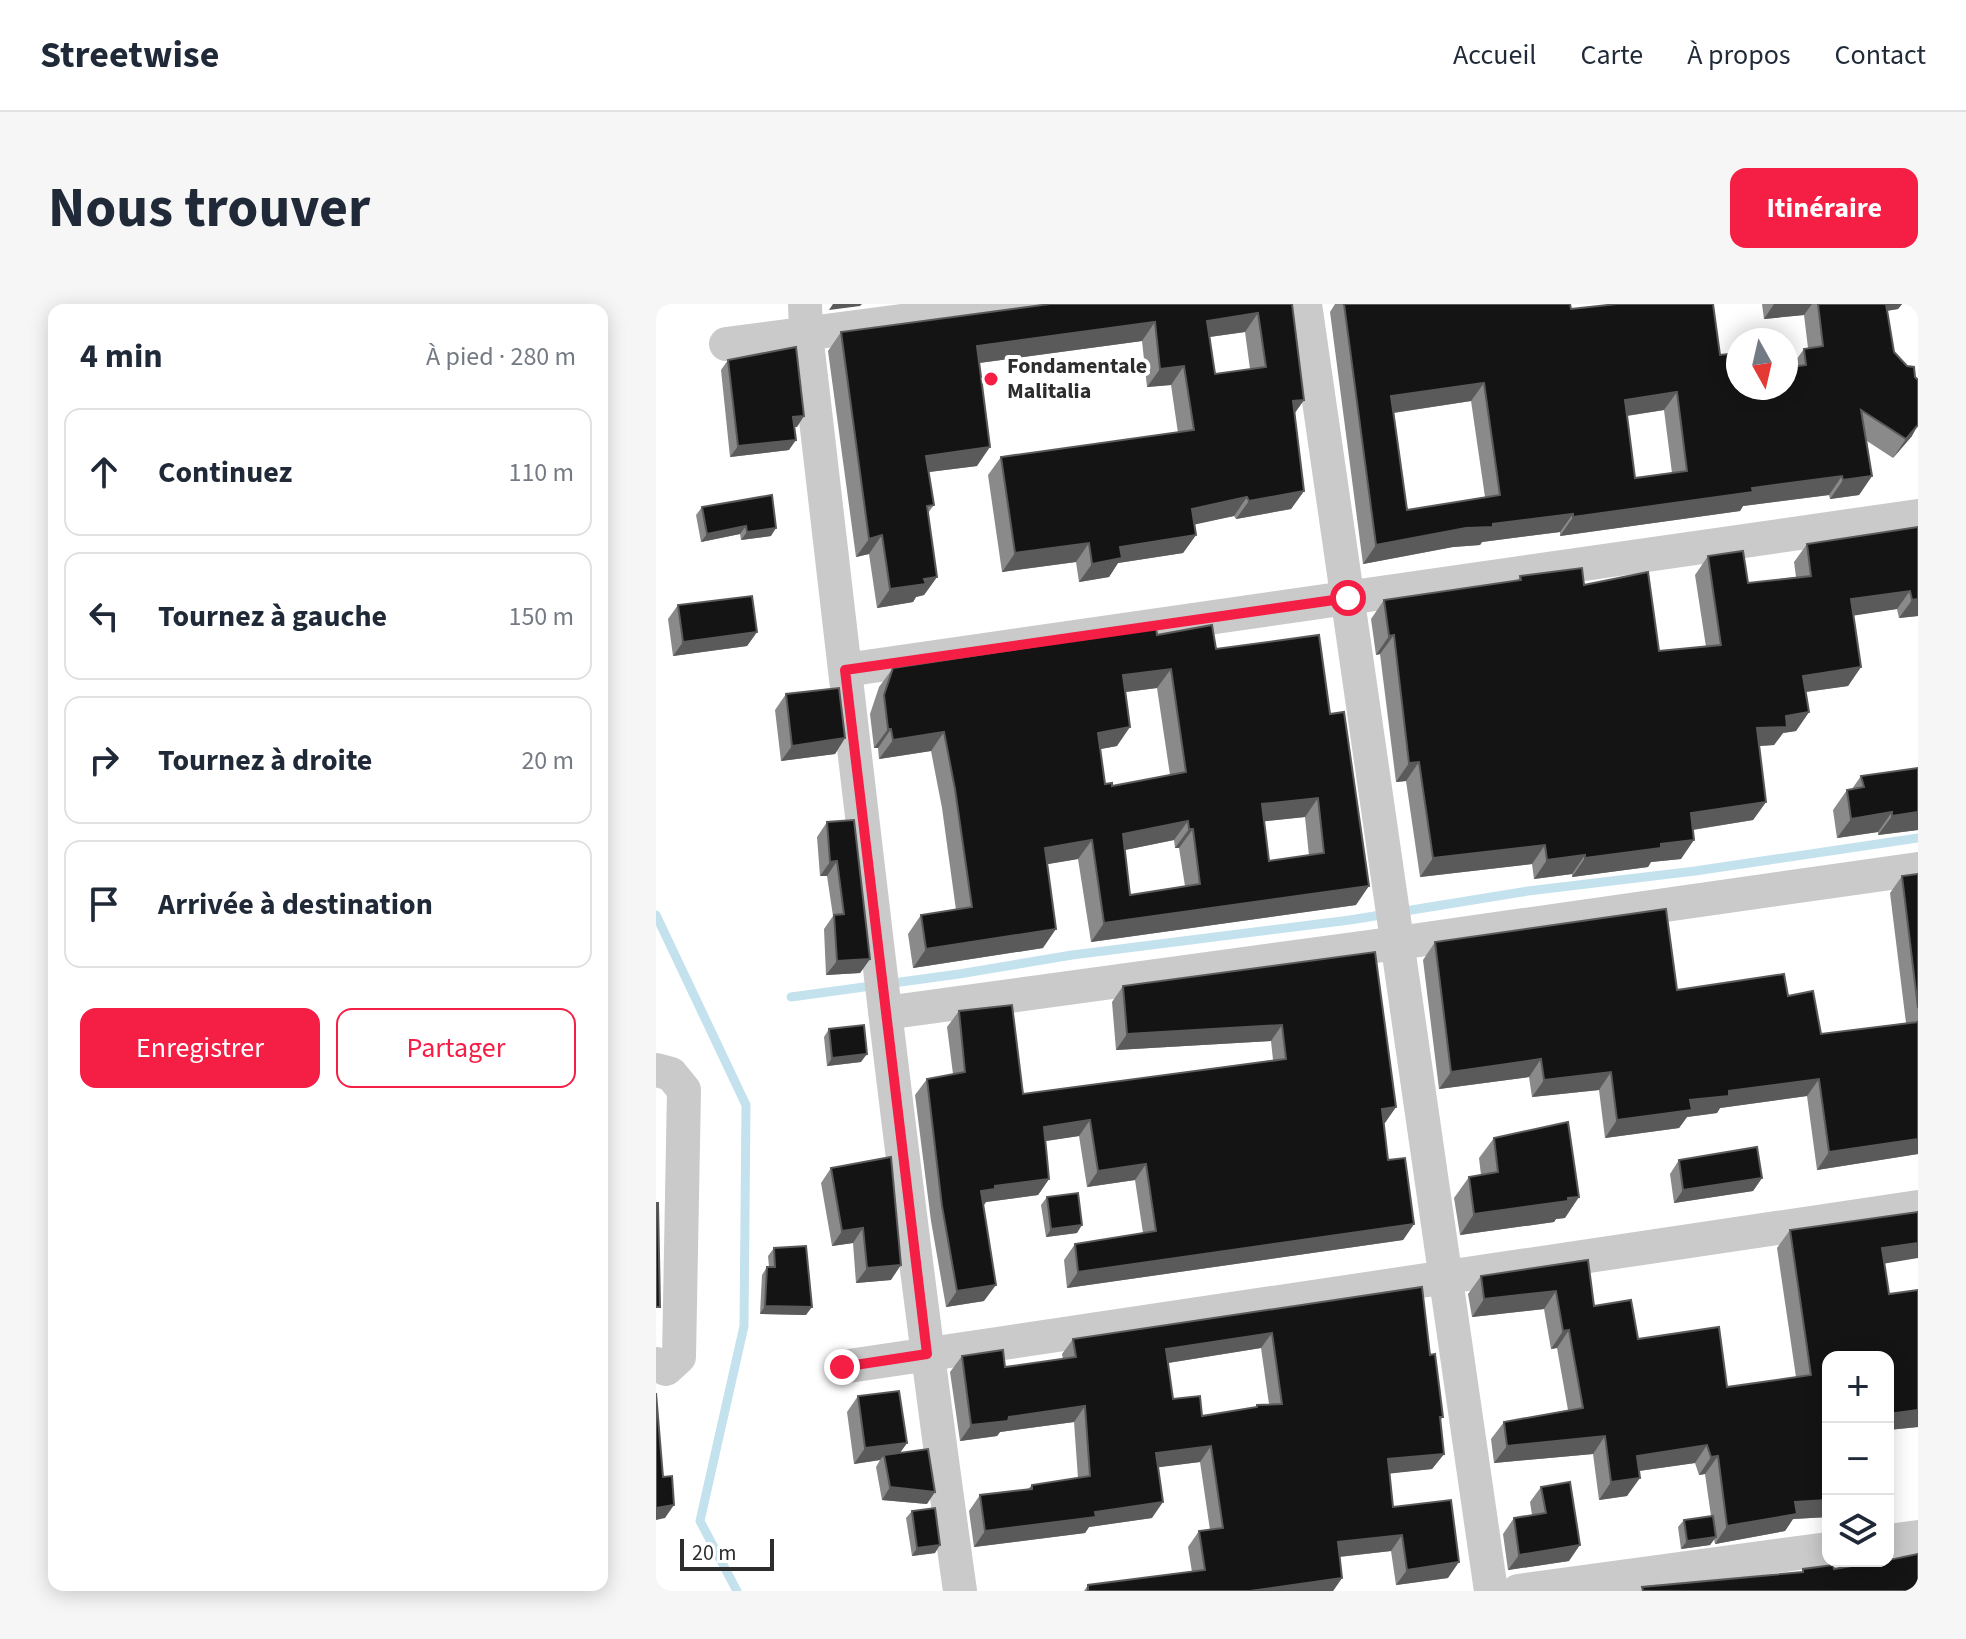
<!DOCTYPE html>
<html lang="fr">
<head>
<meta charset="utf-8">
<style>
  :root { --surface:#fff; --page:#f6f6f7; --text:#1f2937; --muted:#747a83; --line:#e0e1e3; --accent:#f51e45 }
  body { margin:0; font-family:"Source Sans 3",sans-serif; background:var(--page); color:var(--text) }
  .controls { position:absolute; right:24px; bottom:24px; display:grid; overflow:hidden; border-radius:16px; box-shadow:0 4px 20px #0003 }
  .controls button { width:72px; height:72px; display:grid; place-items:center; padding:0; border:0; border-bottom:2px solid var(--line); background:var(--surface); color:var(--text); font:40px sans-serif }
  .compass { position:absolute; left:1070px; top:24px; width:72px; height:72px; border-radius:50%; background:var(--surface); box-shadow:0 4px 20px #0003; rotate:172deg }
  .scale { position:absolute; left:24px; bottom:20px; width:94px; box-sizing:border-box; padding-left:8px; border:4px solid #2d2d2d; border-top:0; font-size:22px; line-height:28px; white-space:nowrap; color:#2d2d2d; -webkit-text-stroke:6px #fff; paint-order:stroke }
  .stop { position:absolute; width:24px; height:24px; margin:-18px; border:6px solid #f51e45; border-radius:50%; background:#fff }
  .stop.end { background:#f51e45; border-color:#fff; box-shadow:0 2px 8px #0008 }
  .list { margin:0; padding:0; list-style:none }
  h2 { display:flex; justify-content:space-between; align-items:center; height:104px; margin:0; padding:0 32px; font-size:34px }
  h2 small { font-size:26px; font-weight:400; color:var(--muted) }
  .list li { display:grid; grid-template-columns:52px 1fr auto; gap:24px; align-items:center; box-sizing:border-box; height:128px; margin:0 16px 16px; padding:0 16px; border:2px solid var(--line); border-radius:16px }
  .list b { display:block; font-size:30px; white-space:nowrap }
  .list em { font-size:26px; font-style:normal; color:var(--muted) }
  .actions { display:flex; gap:16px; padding:24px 32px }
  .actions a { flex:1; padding:18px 0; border:2px solid var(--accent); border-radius:16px; text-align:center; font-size:28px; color:var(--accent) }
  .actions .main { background:var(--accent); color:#fff }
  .icon { flex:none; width:44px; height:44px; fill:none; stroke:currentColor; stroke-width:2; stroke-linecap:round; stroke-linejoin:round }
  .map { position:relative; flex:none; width:1262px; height:1287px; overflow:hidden; border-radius:16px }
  header { display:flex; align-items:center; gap:48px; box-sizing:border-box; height:112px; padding:0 40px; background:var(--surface); border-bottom:2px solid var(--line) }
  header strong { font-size:38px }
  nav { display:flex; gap:44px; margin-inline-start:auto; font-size:28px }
  .intro { display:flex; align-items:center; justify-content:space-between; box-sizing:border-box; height:192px; padding:0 48px }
  h1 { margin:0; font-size:56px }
  .button { padding:20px 36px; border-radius:16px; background:var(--accent); color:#fff; font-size:28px; font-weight:700 }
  main { display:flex; gap:48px; padding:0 48px }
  aside { flex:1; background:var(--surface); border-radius:16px; box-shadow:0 4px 20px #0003 }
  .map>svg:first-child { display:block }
</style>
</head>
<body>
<header>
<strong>Streetwise</strong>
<nav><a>Accueil</a><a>Carte</a><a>À propos</a><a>Contact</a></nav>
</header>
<div class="intro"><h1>Nous trouver</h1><a class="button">Itinéraire</a></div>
<main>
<aside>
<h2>4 min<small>À pied · 280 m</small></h2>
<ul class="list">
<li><svg class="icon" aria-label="ahead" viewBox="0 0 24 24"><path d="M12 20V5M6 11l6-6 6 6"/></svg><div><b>Continuez</b></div><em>110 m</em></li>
<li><svg class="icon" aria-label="left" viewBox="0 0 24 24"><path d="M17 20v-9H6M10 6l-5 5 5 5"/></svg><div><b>Tournez à gauche</b></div><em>150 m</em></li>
<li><svg class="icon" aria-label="right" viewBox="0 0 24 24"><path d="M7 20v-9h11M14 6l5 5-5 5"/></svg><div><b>Tournez à droite</b></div><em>20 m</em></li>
<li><svg class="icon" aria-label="arrive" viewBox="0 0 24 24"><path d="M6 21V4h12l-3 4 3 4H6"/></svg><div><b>Arrivée à destination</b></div></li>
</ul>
<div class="actions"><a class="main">Enregistrer</a><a>Partager</a></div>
</aside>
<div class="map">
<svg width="1262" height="1287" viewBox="0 0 1262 1287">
  <rect width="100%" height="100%" fill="#fff"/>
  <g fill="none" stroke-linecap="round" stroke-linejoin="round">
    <path stroke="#c3e2ee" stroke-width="9" d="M0,611L90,801L88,1022L44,1217L81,1287
      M135,693L303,670L416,651L694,616L872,587L1039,567L1262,534"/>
    <path stroke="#cacaca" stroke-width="34" d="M149,0L150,30C199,449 245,869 304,1287
      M649,0L835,1287
      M70,40L376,0
      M189,366L1262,212
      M229,709L742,639L1262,565
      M0,766L15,770L28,786L23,1053L10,1065L0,1060
      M186,1063L1262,903
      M1232,1237L1262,1233
      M862,1287L1172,1245"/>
  </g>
  <path fill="#8a8a8a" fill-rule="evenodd" d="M636,0L648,96L639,109L648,187L635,205L580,215L578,212L538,220L540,231L527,249L462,259L453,273L423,278L420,258L346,268L332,171L345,153L522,129L515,81L491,83L486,37L323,59L321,162L273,168L278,201L272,209L281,273L268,291L260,293L257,298L221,304L213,250L200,253L172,47L185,28ZM589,28L594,65L559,70L554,33Z
    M679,0H914L915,5L1064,51L1082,84L1135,63L1148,45L1152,44L1148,11L1108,15L1106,0H1246L1242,5L1231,7L1238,48L1256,132L1237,154L1211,137L1216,172L1203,191L1174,195L1173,191L1087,202L1084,207L904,232V228L826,238L824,241L797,243L707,260L674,8ZM815,97L829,193L751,206L738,109ZM1008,106L1016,169L979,174L971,112Z
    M72,56L141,123H138L133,146L74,153L65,66Z
    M46,203L115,232L85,236L84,230L45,238L40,211Z
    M1262,223V312L1243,314L1241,305L1197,311L1205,363L1192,382L1150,388L1153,408L1140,427L1127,429L1118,441L1103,442L1110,498L1097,516L1037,526L1025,555L995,558L992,563L916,573V570L878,575L876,560L764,573L750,477L740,478L724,350L720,351L715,315L728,296L862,277L864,272L928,281L1003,347L1050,343L1039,271L1052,252L1092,279L1140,273L1138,258L1151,240Z
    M22,301L101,328L91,342L17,352L12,315Z
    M501,331L560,345L663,331L700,601L435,638L422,555L391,560L387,644L257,664L252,630L265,611L300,606L286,504L275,447L223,455L222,444H218L214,410L223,383L237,364ZM501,384L514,471L456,482L449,480L444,445L461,442L469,388ZM649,513L653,552L613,557L608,517ZM518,536L519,544H523L529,582L474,591L469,546Z
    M130,390L189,434L179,450L125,457L119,406Z
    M1205,472L1262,526L1222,531V528L1181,534L1177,506L1191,486L1196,485Z
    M171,518L214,655L204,669L170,671L168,625L177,612L171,572H164L161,533Z
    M1262,570V850L1161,866L1151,792L1064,804L1061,809L1031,813L1023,824L949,834L943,786L876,793L873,773L783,785L767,656L779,638L1021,686L1132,692L1165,730L1250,719L1234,589L1246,572Z
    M719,648L740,803L728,819L732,856L758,920L747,936L411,984L408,956L419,940L487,929L479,876L431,883L423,832L389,837L393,875L382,891L330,898L327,901L328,997L290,1003L275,917L259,791L271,775L297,770L291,723L303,707L367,790L617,756L615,737L460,746L456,698L467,682Z
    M173,725L205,758L171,762L168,733Z
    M838,834L909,914L900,915L898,918L804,931L798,894L813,873L825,871L823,854Z
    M1023,856L1106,874L1097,887L1018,899L1014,870Z
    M175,864L235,976L200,979L197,939L176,942L165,879Z
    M391,893L421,929L390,933L385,901Z
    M1134,926L1228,960L1233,990L1262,986V1123L1232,1126L1172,1053V1213L1137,1215L1129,1227L1059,1240L1058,1235L1054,1241L1025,1245L1022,1223L1028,1216L1055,1212L1049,1170L1043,1171L1039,1159L983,1167L971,1192L943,1196L937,1150L838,1159L835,1135L848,1118L912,1106L901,1044L895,1045L888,1005L816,1013L812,990L825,972L932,956L938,1002L982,1035L1071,1083L1140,1073L1121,944Z
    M118,944L150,1011L104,1010L106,971L111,963H113L112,952Z
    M766,983L774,1051L787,1113L784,1117L788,1150L776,1165L734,1169L737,1203L792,1274L740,1281L735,1247L684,1253L686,1274L677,1287H428L432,1281L536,1268L532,1243L543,1227L554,1226L544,1158L502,1163L496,1214L433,1223L429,1229L318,1243L313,1207L324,1191L372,1185L376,1181L422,1174L418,1118L344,1128L341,1132L304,1137L294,1068L306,1052L349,1063L407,1055L406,1050L417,1035ZM605,1044L613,1100L601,1101L599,1104L546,1112L517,1095L512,1059Z
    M202,1092L251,1139L244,1149L271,1200L226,1196L220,1163L224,1156L198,1160L191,1108Z
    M885,1183L913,1257L852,1266L847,1230L858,1214L876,1211L874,1198Z
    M256,1207L279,1249L256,1252L250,1214Z"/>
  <path fill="#5a5a5a" d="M177,0H206L204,2L173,6Z
    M1118,0H1156L1148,11L1108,15Z
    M1222,0H1246L1242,5L1216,9Z
    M602,9L589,28L538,35L551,17Z
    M499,18L486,37L308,61L321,42Z
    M528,62L515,81L491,83L504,65Z
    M828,79L815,97L722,111L735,92Z
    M1021,88L1008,106L956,114L969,96Z
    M648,96L635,114L637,97Z
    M148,112L141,123H130L137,113Z
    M1262,121L1256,132L1237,154L1250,135Z
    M140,136L133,146L74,153L82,142Z
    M334,143L321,162L257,170L270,152Z
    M1186,172L1173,191L1087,202L1084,207L904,232L917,213L1096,184Z
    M1216,172L1203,191L1174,195L1187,176Z
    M648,187L635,205L580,215L593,197Z
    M591,193L578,212L523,224L536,205Z
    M917,210L904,228L826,238L824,241L797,243L707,260L720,241L810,224Z
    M90,222L84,230L45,238L51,230Z
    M120,224L115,232L85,236L91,228Z
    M226,231L213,250L200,253L213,235Z
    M540,231L527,249L462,259L453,273L423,278L436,260L464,243Z
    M433,239L420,258L346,268L359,249Z
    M281,273L268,291L260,293L257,298L221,304L234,285Z
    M1254,287L1241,305L1182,314L1195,295Z
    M1262,295V312L1243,314L1256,296Z
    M101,328L91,342L17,352L27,338Z
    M738,331L724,350L720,351L733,332Z
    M1205,363L1192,382L1134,390L1147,372Z
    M515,365L501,384L454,390L467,371Z
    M1153,408L1140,427L1127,429L1118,441L1088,443L1101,424L1130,412Z
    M474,423L461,442L429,448L442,429Z
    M232,425H235L222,444H218Z
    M288,428L275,447L223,455L237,436Z
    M189,434L179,450L125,457L136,442Z
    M763,458L750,477L740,478L753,459Z
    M662,494L649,513L593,519L606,500Z
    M1110,498L1097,516L1022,528L1035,509Z
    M1236,508L1222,528L1181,534L1195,515Z
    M1262,508V526L1222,531L1236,512Z
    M532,517L518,536L454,549L467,530Z
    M533,525H537L523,544H519Z
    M436,536L422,555L375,563L389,544Z
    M1038,536L1025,555L995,558L992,563L916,573L929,554L1005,540Z
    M889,541L876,560L764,573L777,554Z
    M929,551L916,570L878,575L891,556Z
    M181,557L171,572H164L174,558Z
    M713,582L700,601L435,638L448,619Z
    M400,625L387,644L257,664L270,645Z
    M214,655L204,669L170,671L181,657Z
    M626,721L615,737L460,746L471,730Z
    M211,750L205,758L171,762L176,754Z
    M885,755L873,773L783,785L795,768Z
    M955,768L943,786L876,793L888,776Z
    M1163,775L1151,792L1064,804L1061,809L1031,813L1023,824L949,834L961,816L1034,796L1073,787Z
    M740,803L729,819L715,821L726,805Z
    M434,816L423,832L377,839L388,823Z
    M1262,835V850L1161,866L1173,848Z
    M490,860L479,876L431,883L442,867Z
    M1106,874L1097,887L1018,899L1027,886Z
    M393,875L382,891L330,898L328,901L314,903L325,887L339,882Z
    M923,893L909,914L900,915L898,918L804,931L818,910Z
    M758,920L747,936L411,984L422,968Z
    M426,921L421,929L390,933L395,925Z
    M207,924L197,939L176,942L186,927Z
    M1262,939V954L1214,962L1226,944Z
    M245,961L235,976L200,979L211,964Z
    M340,981L328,997L290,1003L301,987Z
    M900,987L888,1005L816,1013L828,995Z
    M109,1002L156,1003L150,1011L104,1010Z
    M913,1026L901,1044L895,1045L907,1027Z
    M616,1029L605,1044L499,1061L510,1045Z
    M429,1102L418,1118L344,1128L341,1132L304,1137L315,1121L353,1113Z
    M1262,1106V1123L1232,1126V1110Z
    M949,1132L937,1150L838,1159L851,1142Z
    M251,1139L240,1154L228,1151L224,1156L198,1160L209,1144Z
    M1051,1141L1039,1159L968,1169L981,1152Z
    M555,1142L544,1158L489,1165L500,1149Z
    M788,1150L776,1165L721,1171L732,1155Z
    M1062,1152L1049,1170L1043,1171L1055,1153Z
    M984,1174L971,1192L943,1196L955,1178Z
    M234,1183L279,1188L271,1200L226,1196Z
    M1172,1196V1213L1137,1215L1129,1227L1059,1240L1071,1222L1139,1198Z
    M507,1198L496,1214L433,1223L429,1229L318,1243L329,1227L439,1208Z
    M18,1201L9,1214L0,1216V1204Z
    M746,1231L735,1247L671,1254L682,1238Z
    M1060,1233L1054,1241L1025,1245L1031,1237Z
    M284,1241L279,1249L256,1252L261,1244Z
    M924,1241L913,1257L852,1266L863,1251Z
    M803,1258L792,1274L740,1281L751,1266Z
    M686,1274L677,1287H594Z"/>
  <path fill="#141414" stroke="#5a5a5a" stroke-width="2" fill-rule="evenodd" d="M394,0H636L648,96L637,97L648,187L593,197L591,193L536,205L540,231L464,243L466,254L436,260L433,239L359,249L345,153L538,126L528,62L504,65L499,18L321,42L334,143L270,152L278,201L271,202L281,273L268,275L270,280L234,285L226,231L213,235L185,28ZM602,9L610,63L559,70L551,17Z
    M688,0H914L915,5L961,0H1057L1064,51L1081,49L1082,84H1130V64L1150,61L1148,45L1167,42L1162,0H1230L1238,48L1251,62L1258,63L1259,73L1262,76V121L1250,135L1205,106L1216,172L1187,176L1186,172L1096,184L1097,188L917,213V210L837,220V223L810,224L720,241ZM828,79L844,191L751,206L735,92ZM1021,88L1031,167L979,174L969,96Z
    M140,43L148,112L137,113L140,136L82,142L72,56Z
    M116,191L120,224L91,228L90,222L51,230L46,203Z
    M1262,223V295L1256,296L1254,287L1195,295L1205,363L1147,372L1153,408L1130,412L1131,423L1101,424L1110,498L1035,509L1038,536L1005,540V544L929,554V551L891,556L889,541L777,554L763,458L753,459L738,331L733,332L728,296L865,276L864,272L926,264L928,281L992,268L1003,347L1065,341L1052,252L1087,247L1092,279L1155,272L1151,240Z
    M96,292L101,328L27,338L22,301Z
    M556,321L560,345L663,331L674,410L688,408L713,582L448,619L436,536L389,544L400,625L270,645L265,611L316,603L299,485L288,428L237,436L235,425H232L228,391L237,364L500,324L501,331ZM515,365L530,468L456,482V479L449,480L442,429L474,423L467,371ZM662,494L668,549L613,557L606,500ZM532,517L533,525H537L544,580L474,591L467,530Z
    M183,384L189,434L136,442L130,390Z
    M1262,464V508L1236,512V508L1195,515L1191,486L1208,483L1205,472Z
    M198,516L214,655L181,657L178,611L188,610L181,557L174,558L171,518Z
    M1262,570V704L1246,572Z
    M1010,605L1021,686L1128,670L1132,692L1157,687L1165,730L1262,718V835L1173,848L1163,775L1073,787V792L1034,796L1036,806L961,816L955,768L888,776L885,755L795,768L779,638Z
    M719,648L740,803L726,805L732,856L749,854L758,920L422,968L419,940L500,927L490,860L442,867L434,816L388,823L393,875L339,882V885L325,887L340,981L301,987L286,902L271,775L309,768L303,707L356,701L367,790L630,755L626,721L471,730L467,682Z
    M208,721L211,750L176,754L173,725Z
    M912,818L923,893L912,894V897L818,910L813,873L842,868L838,834Z
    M1101,843L1106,874L1027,886L1023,856Z
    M235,853L245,961L211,964L207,924L186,927L175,864Z
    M422,889L426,921L395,925L391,893Z
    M0,899H2L4,1003H0Z
    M1262,908V939L1226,944L1233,990L1262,986V1106L1232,1110V1053H1172V1196L1139,1198L1141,1210L1071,1222L1062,1152L1055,1153L1051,1141L981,1152L984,1174L955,1178L949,1132L851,1142L848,1118L927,1104L913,1026L907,1027L900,987L828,995L825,972L932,956L938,1002L975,996L982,1035L1063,1023L1071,1083L1155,1071L1134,926Z
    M150,942L156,1003L109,1002L111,963H119L118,944Z
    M766,983L774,1051L779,1050L787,1113H784L788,1150L732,1155L737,1203L795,1196L803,1258L751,1266L746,1231L682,1238L686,1274L594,1287H432V1281L549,1266L543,1227L567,1224L555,1142L500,1149L507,1198L439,1208L440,1213L329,1227L324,1191L376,1185V1181L434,1172L429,1102L353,1113L352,1117L315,1121L306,1052L347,1046L349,1063L420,1053L417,1035ZM616,1029L626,1100L601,1101V1103L546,1112L544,1092L517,1095L510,1045Z
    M243,1087L251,1139L209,1144L202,1092Z
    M0,1089L7,1173L16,1172L18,1201L0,1204Z
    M272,1145L279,1188L234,1183L228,1151Z
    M914,1178L924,1241L863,1251L858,1214L890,1209L885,1183Z
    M279,1204L284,1241L261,1244L256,1207Z
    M1057,1212L1060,1233L1031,1237L1028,1216Z
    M1262,1250V1287H987L986,1283L1147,1268V1265L1177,1261L1178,1265L1224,1257H1232V1256Z"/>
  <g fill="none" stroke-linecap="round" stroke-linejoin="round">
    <path stroke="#f51e45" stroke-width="10" d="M186,1063L271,1050L189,366L692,294"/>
  </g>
  <circle fill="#f51e45" stroke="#fff" stroke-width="3" cx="335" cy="75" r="8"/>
  <g text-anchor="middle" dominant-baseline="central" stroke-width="8" stroke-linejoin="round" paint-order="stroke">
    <g font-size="22" font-weight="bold" fill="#2d2d2d" stroke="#fff" text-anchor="start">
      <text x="351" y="62">Fondamentale<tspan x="351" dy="25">Malitalia</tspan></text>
    </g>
  </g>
</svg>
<div class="controls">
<button>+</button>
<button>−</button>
<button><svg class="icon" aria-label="layers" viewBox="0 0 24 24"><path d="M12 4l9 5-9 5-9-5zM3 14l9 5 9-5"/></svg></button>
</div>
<svg class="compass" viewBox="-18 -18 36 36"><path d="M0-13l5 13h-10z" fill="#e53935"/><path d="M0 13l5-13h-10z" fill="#747a83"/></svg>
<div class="scale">20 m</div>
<div class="stop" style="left:692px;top:294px"></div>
<div class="stop end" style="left:186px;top:1063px"></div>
</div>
</main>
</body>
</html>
